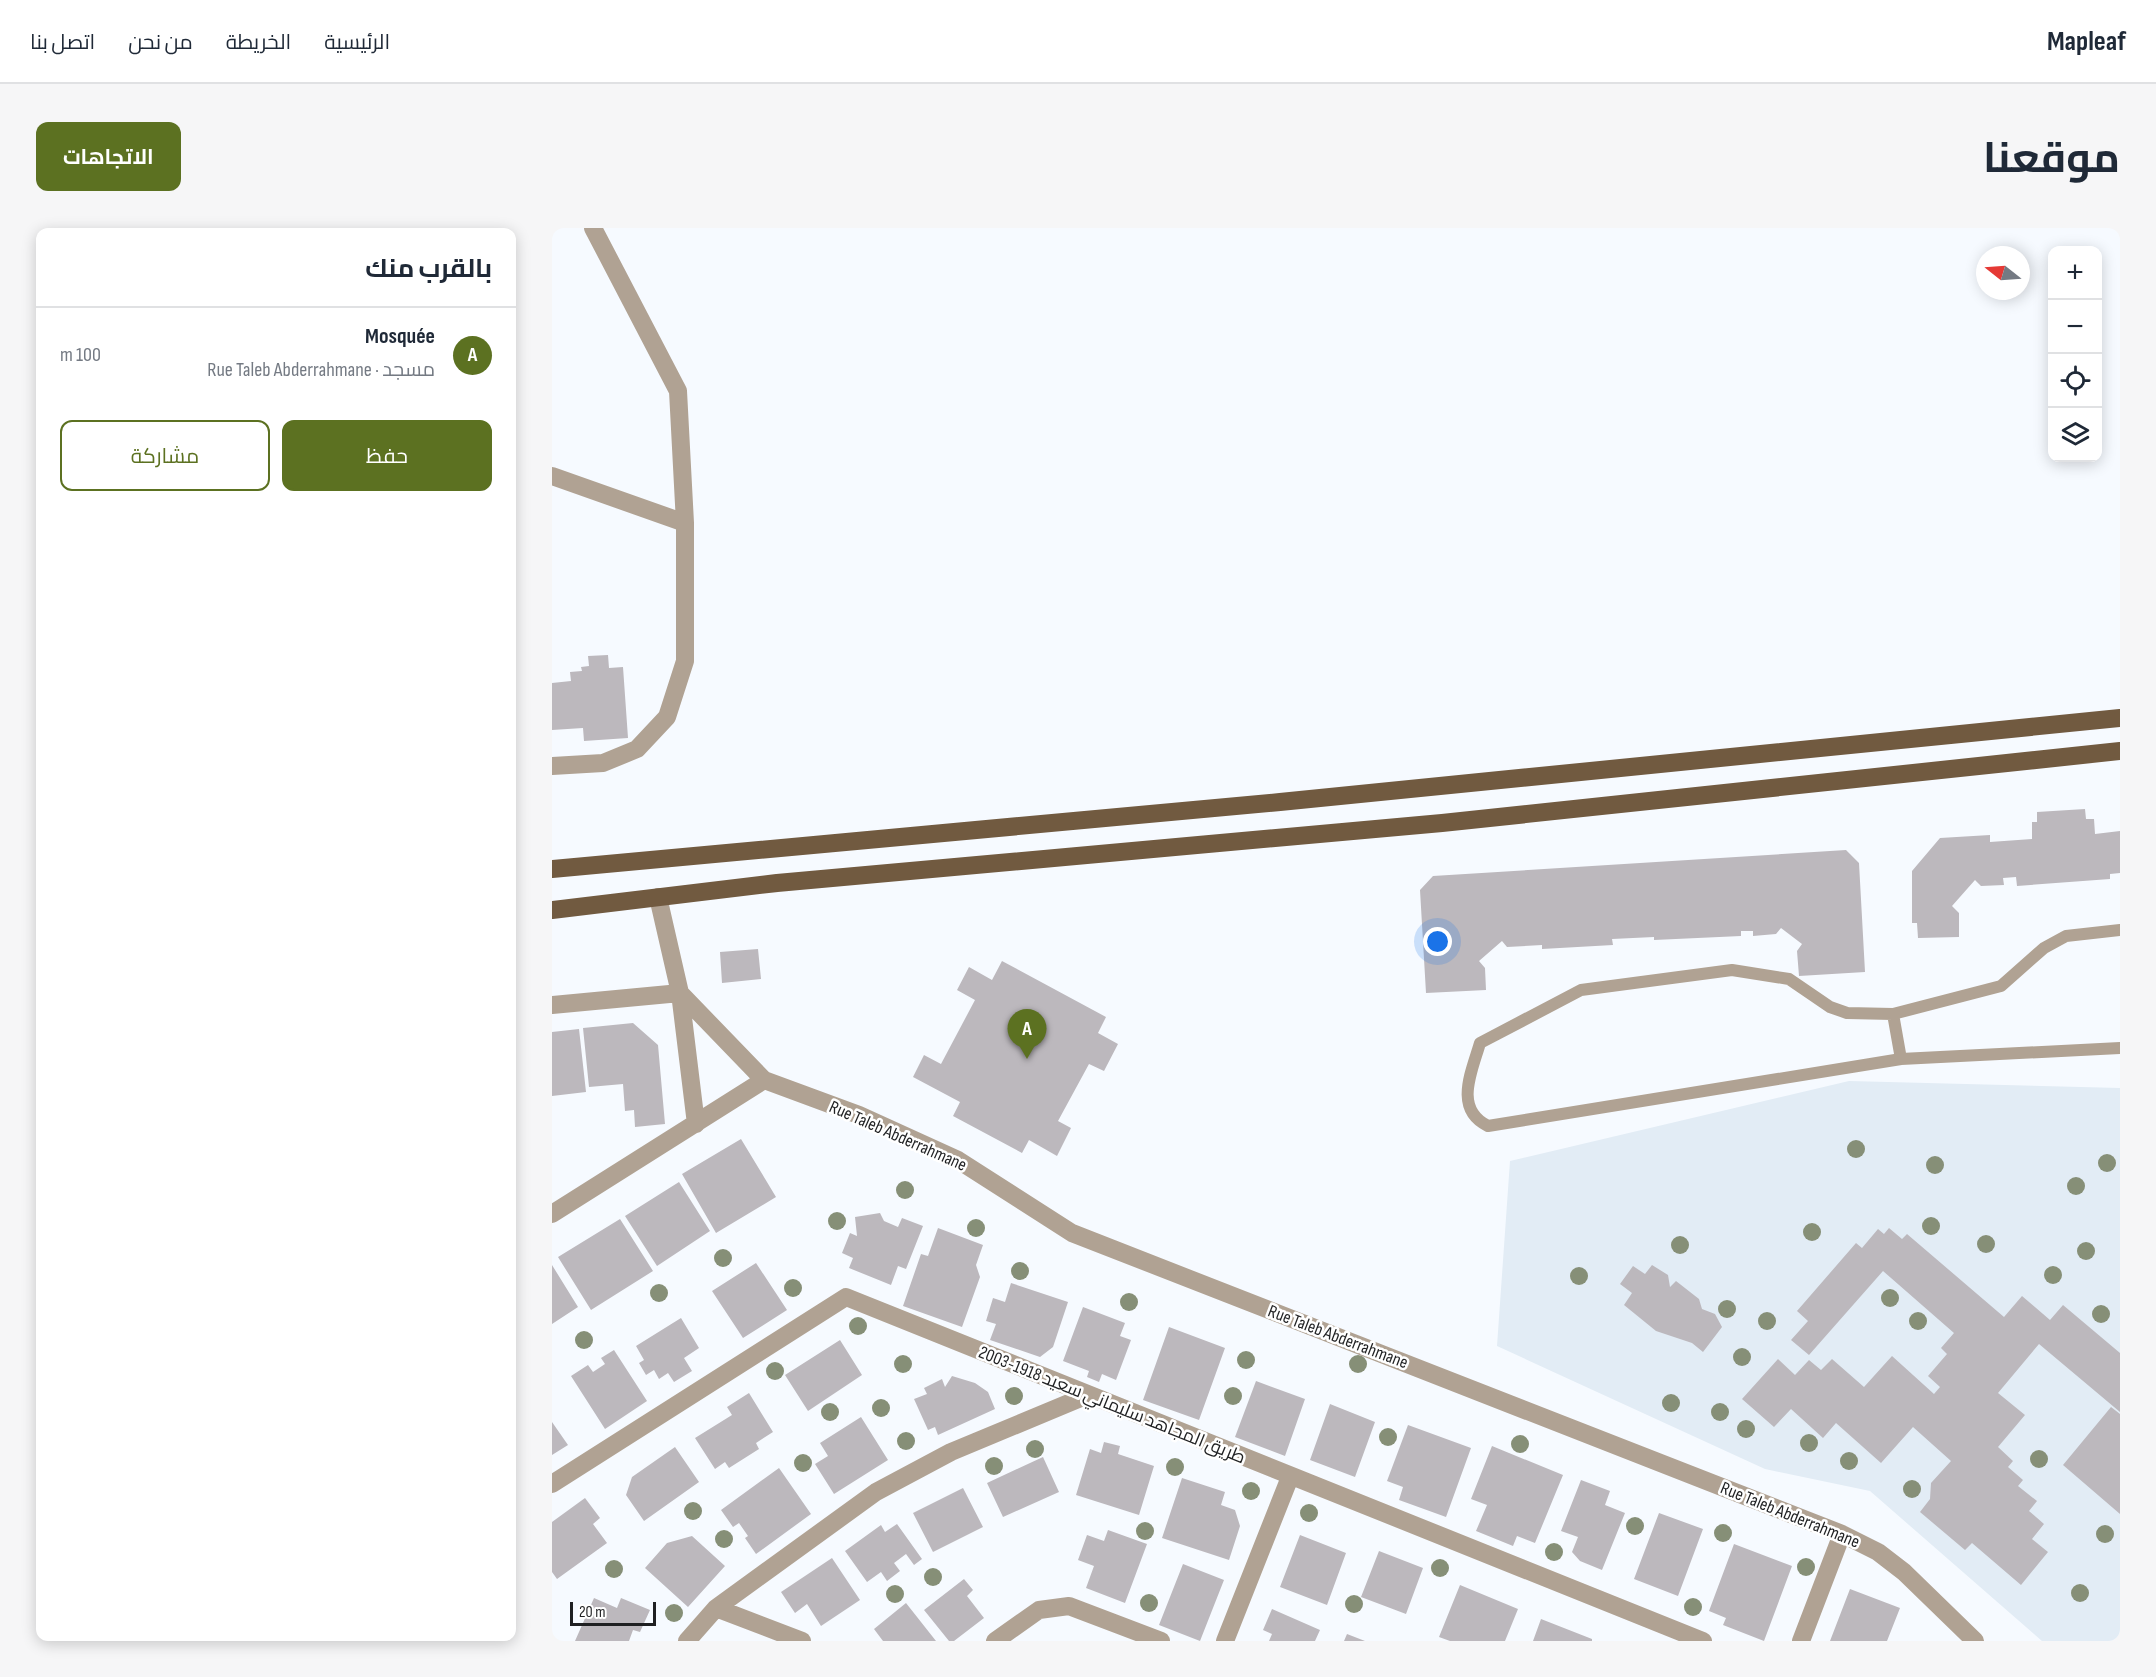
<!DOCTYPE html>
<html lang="ar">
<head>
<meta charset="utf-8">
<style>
  :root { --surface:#fff; --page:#f6f6f7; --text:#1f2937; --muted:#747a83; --line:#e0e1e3; --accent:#5c7121 }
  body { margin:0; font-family:"Sofia Sans Condensed",Cairo,sans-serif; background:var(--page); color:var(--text); direction:rtl }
  .controls { position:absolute; right:18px; top:18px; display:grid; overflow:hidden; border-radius:12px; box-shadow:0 3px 15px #0003 }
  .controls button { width:54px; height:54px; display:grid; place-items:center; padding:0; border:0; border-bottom:2px solid var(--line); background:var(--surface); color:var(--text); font:30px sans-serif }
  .compass { position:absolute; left:1424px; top:18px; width:54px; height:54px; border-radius:50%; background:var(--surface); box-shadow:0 3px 15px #0003; rotate:287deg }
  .scale { position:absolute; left:18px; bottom:15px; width:86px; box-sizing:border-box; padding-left:6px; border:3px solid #1f2022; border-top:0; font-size:16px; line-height:21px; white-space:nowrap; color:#1f2022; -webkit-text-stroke:4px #fff; paint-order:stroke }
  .you { position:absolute; left:886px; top:714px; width:21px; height:21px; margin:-15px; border:4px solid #fff; border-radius:50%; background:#1a73e8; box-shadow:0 0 0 9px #1a73e833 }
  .badge { display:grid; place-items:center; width:39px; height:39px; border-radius:50%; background:var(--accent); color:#fff; font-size:20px; font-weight:700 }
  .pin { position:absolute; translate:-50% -50px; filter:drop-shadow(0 2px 3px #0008) }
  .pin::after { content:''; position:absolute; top:32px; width:21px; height:18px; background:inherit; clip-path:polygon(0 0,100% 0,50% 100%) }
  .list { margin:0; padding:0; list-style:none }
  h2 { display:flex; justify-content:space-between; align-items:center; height:78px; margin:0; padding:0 24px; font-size:26px }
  h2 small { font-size:20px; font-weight:400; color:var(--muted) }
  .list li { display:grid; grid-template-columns:39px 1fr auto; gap:18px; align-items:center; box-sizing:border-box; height:96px; padding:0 24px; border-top:2px solid var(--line) }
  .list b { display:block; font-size:22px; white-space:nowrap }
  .list p { margin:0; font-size:20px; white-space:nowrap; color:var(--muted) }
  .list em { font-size:20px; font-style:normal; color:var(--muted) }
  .actions { display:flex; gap:12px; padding:18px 24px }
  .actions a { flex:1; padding:14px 0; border:2px solid var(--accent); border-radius:12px; text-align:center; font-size:21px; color:var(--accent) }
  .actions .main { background:var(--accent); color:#fff }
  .icon { flex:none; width:33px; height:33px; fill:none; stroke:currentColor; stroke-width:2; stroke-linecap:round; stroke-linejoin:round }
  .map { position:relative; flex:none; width:1568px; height:1413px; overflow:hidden; direction:ltr; border-radius:12px }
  header { display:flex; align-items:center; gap:36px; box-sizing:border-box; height:84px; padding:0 30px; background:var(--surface); border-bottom:2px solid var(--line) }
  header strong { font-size:28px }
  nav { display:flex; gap:33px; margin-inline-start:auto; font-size:21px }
  .intro { display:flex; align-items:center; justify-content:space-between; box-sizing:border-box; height:144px; padding:0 36px }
  h1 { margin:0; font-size:42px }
  .button { padding:15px 27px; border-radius:12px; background:var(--accent); color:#fff; font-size:21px; font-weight:700 }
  main { display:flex; gap:36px; padding:0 36px }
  aside { flex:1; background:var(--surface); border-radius:12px; box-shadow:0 3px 15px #0003 }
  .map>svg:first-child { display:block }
</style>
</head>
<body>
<header>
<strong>Mapleaf</strong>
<nav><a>الرئيسية</a><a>الخريطة</a><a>من نحن</a><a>اتصل بنا</a></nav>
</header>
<div class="intro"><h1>موقعنا</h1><a class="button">الاتجاهات</a></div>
<main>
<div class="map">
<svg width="1568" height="1413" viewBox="0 0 1568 1413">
  <rect width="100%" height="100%" fill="#f6faff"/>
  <path fill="#e2ecf5" d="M1297,853L1568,860V1413H1490L1318,1263L1213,1241L945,1118L958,933Z"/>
  <path fill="#bcb8bd" d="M56,427L57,440L71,439L76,510L32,513L31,500L0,502V455L19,453L18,444L30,443L29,439L37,438L36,428Z
    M1533,581L1534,591H1542L1543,606L1568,603V645L1558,646V651L1465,658L1464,649L1451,650L1452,657L1429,658L1423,652L1400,678L1407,685V709L1366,710L1365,695H1360V643L1388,610L1438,607V614L1480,611V594H1485V584Z
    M1294,622L1307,635L1313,744L1247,748L1245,723L1250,716L1229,700L1224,706L1201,708V703H1189V708L1102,712V709L1060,711L1061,717L990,721V717L955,719L950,713L927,733L933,740L934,762L874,765L868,662L881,648Z
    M206,721L209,751L170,755L168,724Z
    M450,733L554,789L546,805L566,816L552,843L537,836L506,893L519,900L505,928L477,912L470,925L401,888L408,874L361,849L372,827L389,836L423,772L405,762L417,739L440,752Z
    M81,795L106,817L113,896L83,899L82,882L73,883L71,856L37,859L31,800Z
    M27,801L34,864L0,868V804Z
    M189,911L224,969L164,1005L130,946Z
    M127,954L158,1003L105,1038L73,988Z
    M328,985L332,993L346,999L350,990L371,998L354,1041L346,1038L339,1057L297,1040L301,1030L290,1025L298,1005L305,1008L303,989Z
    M68,991L101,1043L39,1082L6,1029Z
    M386,1000L431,1017L424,1037L428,1049L410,1099L351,1078L369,1026L376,1028Z
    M1337,1000L1350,1011L1355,1006L1452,1089L1470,1068L1498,1092L1511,1077L1568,1125V1184L1487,1116L1446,1165L1473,1187L1446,1219L1461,1233L1456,1239L1471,1252L1466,1258L1485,1273L1477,1283L1492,1296L1480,1311L1496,1324L1469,1357L1420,1315L1413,1322L1368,1284L1378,1271L1379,1255L1399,1233L1361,1199L1329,1235L1284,1195L1271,1210L1239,1181L1222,1199L1190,1171L1226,1131L1243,1147L1257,1132L1269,1142L1280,1131L1312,1159L1340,1128L1382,1166L1388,1159L1376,1148L1395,1126L1389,1120L1402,1105L1331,1043L1257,1127L1239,1112L1256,1093L1245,1083L1304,1015L1310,1020L1326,1001L1332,1006Z
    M204,1035L235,1082L191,1110L160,1063Z
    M0,1037L26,1079L0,1096Z
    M1100,1037L1116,1047L1118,1059L1124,1053L1147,1071L1150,1081L1163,1086L1170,1099L1151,1124L1140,1115L1104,1103L1072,1077L1080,1065L1068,1056L1081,1038L1093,1046Z
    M459,1055L516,1074L501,1119L488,1129L438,1112L444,1096L434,1093L441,1070L453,1074Z
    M531,1079L573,1095L568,1108L579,1112L564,1152L550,1146L547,1154L535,1149L537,1143L511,1133Z
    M129,1090L147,1120L132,1130L140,1143L122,1154L116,1145L107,1151L102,1142L94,1147L87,1135L92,1132L84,1118Z
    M617,1099L673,1120L647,1192L591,1172Z
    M288,1112L310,1147L256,1183L233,1147Z
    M62,1122L95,1173L53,1201L19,1148L36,1137L41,1144L53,1136L49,1130Z
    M400,1148L423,1155L436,1164L443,1181L386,1207L383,1199L376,1202L362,1171L375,1166L372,1160L390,1151L393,1159Z
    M704,1153L753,1171L733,1228L683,1209Z
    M197,1165L221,1204L204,1215L207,1221L177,1240L173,1234L163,1241L143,1210L180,1187L175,1179Z
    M778,1176L823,1194L803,1249L758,1232Z
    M1559,1179L1568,1186V1286L1511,1237Z
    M309,1189L336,1232L282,1266L263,1236L276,1228L268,1215Z
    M0,1194L16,1217L0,1227Z
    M856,1197L919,1220L894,1289L847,1272L851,1259L835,1253Z
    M552,1214L568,1218L566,1226L602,1238L587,1287L524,1267L538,1221L549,1225Z
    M940,1218L1011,1247L983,1315L965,1308L961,1318L924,1303L935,1277L919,1271Z
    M123,1219L147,1254L92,1293L74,1267L80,1249Z
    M491,1229L507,1264L451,1289L435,1255Z
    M227,1240L259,1286L204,1326L193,1310L196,1308L187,1295L181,1299L169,1282Z
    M630,1250L673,1264L669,1277L683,1282L688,1298L677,1332L610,1310Z
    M1029,1252L1058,1263L1053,1277L1073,1285L1050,1342L1028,1333L1020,1324L1026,1309L1009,1303Z
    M411,1260L431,1299L381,1324L361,1285Z
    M33,1270L48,1290L41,1296L55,1315L5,1351L0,1344V1294Z
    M1107,1285L1151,1301L1126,1368L1082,1351Z
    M345,1296L370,1331L362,1337L354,1326L342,1335L348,1343L335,1353L329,1344L315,1354L293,1323L329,1297L333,1304Z
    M556,1302L595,1316L573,1375L534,1360L542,1338L526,1332L535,1307L552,1313Z
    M748,1307L794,1325L775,1377L728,1359Z
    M140,1308L173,1338L136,1379L93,1340L115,1315Z
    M1182,1316L1240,1338L1212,1413L1171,1397L1174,1390L1157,1383Z
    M827,1323L871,1340L854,1386L809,1369Z
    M280,1330L308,1372L269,1398L255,1376L243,1385L229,1364Z
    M631,1336L672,1352L648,1413L607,1397Z
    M412,1351L421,1362L415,1368L432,1390L402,1413H397L372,1382Z
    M908,1357L966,1381L953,1413H898L887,1409Z
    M1298,1361L1348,1380L1335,1413H1278Z
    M42,1370L65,1380L69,1370L98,1382L88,1404L81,1402L77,1413H23Z
    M354,1375L384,1413H331L322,1401Z
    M720,1381L768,1402L763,1413H717L720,1406L711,1402Z
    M989,1391L1040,1411V1413H981Z
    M795,1406L813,1413H792Z"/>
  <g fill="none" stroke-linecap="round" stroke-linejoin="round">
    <path stroke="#b0a293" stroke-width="12" d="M1568,702L1514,708L1492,720L1449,758L1341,786L1295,785L1278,779L1237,751L1180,742L1029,762L928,815C920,843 901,881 936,898L1349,831L1568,820
      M1341,786L1349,831"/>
    <path stroke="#b0a293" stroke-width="18" d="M0,248L133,295
      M0,538L51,535L85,521L115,489L133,433V295L126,163L41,0
      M106,669L128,765L212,852
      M0,777L128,765L144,896
      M0,986L212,852L307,887L406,932L520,1005L1290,1306L1326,1324L1352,1344L1423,1413
      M0,1256L294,1069L1151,1413
      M164,1380L250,1413
      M135,1413L164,1380L324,1264L399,1224L536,1167
      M443,1413L487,1382L517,1378L609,1413
      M673,1413L738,1249
      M1249,1413L1290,1306"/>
    <path stroke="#715a40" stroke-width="18" d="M0,641L728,574L1568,490
      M0,682L225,655L890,595L1568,523"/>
  </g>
  <g fill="#868f77">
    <circle cx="1304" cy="921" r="9"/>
    <circle cx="1555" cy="935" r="9"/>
    <circle cx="1383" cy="937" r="9"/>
    <circle cx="1524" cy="958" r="9"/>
    <circle cx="353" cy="962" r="9"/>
    <circle cx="285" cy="993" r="9"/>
    <circle cx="1379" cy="998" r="9"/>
    <circle cx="424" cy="1000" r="9"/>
    <circle cx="1260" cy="1004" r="9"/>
    <circle cx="1434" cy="1016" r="9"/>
    <circle cx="1128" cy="1017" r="9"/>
    <circle cx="1534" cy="1023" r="9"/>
    <circle cx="171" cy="1030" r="9"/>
    <circle cx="468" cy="1043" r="9"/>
    <circle cx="1501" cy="1047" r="9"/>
    <circle cx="1027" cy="1048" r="9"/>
    <circle cx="241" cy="1060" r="9"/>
    <circle cx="107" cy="1065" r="9"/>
    <circle cx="1338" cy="1070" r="9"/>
    <circle cx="577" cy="1074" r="9"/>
    <circle cx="1175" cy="1081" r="9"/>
    <circle cx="1549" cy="1086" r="9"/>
    <circle cx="1215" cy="1093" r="9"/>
    <circle cx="1366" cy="1093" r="9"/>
    <circle cx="306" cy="1098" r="9"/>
    <circle cx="32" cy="1112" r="9"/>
    <circle cx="1190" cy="1129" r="9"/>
    <circle cx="694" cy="1132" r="9"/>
    <circle cx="351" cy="1136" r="9"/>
    <circle cx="806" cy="1136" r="9"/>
    <circle cx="223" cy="1143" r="9"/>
    <circle cx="462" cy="1168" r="9"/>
    <circle cx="681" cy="1168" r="9"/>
    <circle cx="1119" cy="1175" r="9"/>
    <circle cx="329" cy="1180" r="9"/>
    <circle cx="278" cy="1184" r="9"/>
    <circle cx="1168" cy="1184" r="9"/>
    <circle cx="1194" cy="1201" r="9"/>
    <circle cx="836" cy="1209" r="9"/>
    <circle cx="354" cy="1213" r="9"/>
    <circle cx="1257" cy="1215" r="9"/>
    <circle cx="968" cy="1216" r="9"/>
    <circle cx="483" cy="1221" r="9"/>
    <circle cx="1487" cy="1231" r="9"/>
    <circle cx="1297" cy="1233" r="9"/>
    <circle cx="251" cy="1235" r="9"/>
    <circle cx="442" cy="1238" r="9"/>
    <circle cx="623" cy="1239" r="9"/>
    <circle cx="1360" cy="1261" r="9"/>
    <circle cx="699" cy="1263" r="9"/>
    <circle cx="141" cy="1283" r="9"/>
    <circle cx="757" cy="1285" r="9"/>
    <circle cx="1083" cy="1298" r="9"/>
    <circle cx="593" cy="1303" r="9"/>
    <circle cx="1171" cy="1305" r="9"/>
    <circle cx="1553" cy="1306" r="9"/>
    <circle cx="172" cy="1311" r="9"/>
    <circle cx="1002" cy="1324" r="9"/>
    <circle cx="1254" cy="1339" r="9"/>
    <circle cx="888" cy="1340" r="9"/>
    <circle cx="62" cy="1341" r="9"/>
    <circle cx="381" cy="1349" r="9"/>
    <circle cx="1528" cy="1365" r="9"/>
    <circle cx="343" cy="1366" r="9"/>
    <circle cx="597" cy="1375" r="9"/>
    <circle cx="802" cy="1376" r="9"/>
    <circle cx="1141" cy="1379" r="9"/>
    <circle cx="122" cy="1385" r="9"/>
  </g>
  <g text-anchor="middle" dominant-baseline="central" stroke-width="5" stroke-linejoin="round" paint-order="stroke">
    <g font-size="18" fill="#1f2022" stroke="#fff">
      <text transform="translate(346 908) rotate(24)">Rue Taleb Abderrahmane</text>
      <text transform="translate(786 1109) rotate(21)">Rue Taleb Abderrahmane</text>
      <text transform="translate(560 1177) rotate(22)">طريق المجاهد سليماني سعيد 1918-2003</text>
      <text transform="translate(1238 1287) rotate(22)">Rue Taleb Abderrahmane</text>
    </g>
  </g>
</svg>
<div class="controls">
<button>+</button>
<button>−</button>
<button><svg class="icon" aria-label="locate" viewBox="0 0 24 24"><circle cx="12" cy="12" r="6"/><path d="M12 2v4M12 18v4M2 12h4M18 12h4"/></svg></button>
<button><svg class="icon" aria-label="layers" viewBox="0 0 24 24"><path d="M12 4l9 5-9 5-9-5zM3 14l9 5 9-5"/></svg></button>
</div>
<svg class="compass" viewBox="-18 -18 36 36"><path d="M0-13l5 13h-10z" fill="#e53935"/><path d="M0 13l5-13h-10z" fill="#747a83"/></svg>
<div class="scale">20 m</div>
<div class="you"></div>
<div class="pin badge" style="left:475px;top:831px">A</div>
</div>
<aside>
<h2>بالقرب منك<small></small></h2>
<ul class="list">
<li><span class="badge">A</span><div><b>Mosquée</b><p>مسجد · Rue Taleb Abderrahmane</p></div><em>100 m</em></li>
</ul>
<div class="actions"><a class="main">حفظ</a><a>مشاركة</a></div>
</aside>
</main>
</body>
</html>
